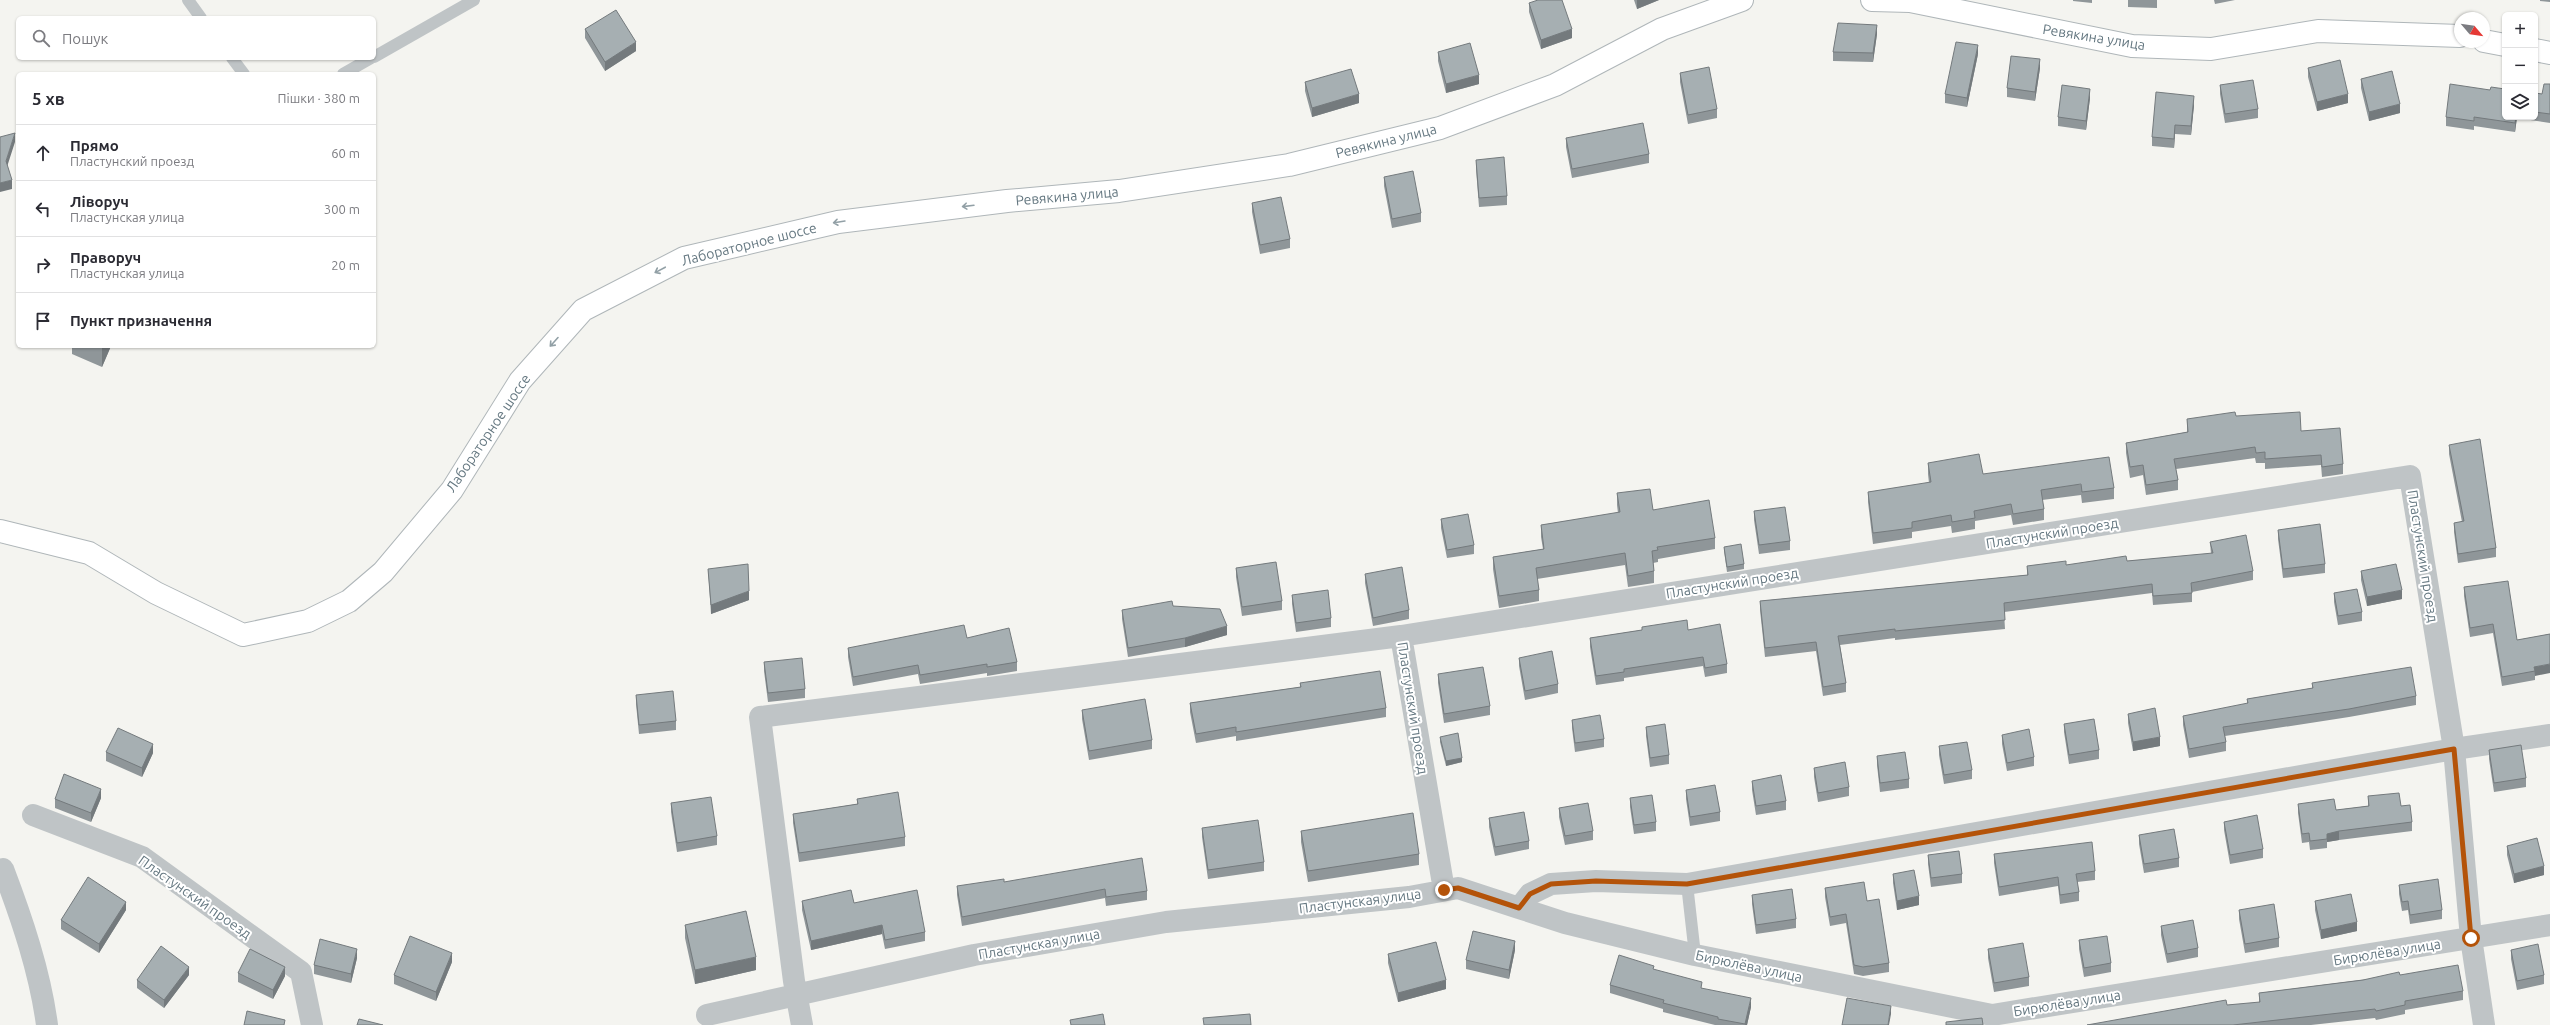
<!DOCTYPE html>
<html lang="uk">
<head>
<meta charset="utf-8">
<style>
  :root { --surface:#fff; --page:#f7f7f7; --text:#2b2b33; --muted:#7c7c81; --line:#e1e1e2 }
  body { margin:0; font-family:Ubuntu,sans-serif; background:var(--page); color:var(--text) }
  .controls { position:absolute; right:12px; top:12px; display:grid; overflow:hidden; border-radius:6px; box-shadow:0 1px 3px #0004 }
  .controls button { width:36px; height:36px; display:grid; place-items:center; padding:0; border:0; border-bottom:1px solid var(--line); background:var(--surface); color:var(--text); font:20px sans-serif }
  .compass { position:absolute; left:2454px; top:12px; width:36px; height:36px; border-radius:50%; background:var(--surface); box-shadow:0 1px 3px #0004; rotate:119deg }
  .stop { position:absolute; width:12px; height:12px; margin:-9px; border:3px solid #b45309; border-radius:50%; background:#fff }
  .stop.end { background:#b45309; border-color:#fff; box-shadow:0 1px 4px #0008 }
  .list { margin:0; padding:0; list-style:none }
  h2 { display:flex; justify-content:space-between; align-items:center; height:52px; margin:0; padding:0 16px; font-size:17px }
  h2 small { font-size:13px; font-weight:400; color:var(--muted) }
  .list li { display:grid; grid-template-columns:26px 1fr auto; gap:12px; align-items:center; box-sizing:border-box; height:56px; padding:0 16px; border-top:1px solid var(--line) }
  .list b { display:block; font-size:15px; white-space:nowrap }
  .list p { margin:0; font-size:13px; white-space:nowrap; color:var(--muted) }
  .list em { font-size:13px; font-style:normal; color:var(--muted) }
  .icon { flex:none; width:22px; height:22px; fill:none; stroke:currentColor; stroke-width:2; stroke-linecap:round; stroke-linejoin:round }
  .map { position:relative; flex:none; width:2550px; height:1025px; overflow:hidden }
  .search { position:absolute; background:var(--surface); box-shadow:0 1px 3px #0004; left:16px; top:16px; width:360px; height:44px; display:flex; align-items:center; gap:10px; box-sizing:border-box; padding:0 14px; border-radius:6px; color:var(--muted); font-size:15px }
  .panel { position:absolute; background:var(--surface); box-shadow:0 1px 3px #0004; left:16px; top:72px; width:360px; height:276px; border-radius:6px }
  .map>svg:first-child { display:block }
</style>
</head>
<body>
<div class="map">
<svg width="2550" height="1025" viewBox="0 0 2550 1025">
  <rect width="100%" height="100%" fill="#f4f4f0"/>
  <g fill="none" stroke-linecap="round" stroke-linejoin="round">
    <defs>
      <path id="secondary" d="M1872,0L1910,1L2132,46L2211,49L2318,31L2460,36
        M2484,41L2505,45
        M2535,50L2550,53
        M0,531L89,553L156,593L243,635L308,621L349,601L383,572L452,490L520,381L583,310L684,258L838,222L1007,201L1119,191L1289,165L1440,128L1555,85L1662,29L1742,0"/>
    </defs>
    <use href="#secondary" stroke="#afb6b9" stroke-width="24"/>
    <path stroke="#bfc4c6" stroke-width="12" d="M188,0L201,18
      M374,57L474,0
      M232,58L244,74
      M343,74L371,58
      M1687,884L1695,955"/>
    <path stroke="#bfc4c6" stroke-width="22" d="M33,815L142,857L301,972L312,1025
      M3,869C22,919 40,972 47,1025
      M1444,890L1401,636L2410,476L2454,749L2471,938L2484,1025
      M1519,908L1565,923L1695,955L1992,1015L2550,925
      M707,1015L974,955L1166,922L1409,897L1458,888L1519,908L1530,894L1551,884L1596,881L1687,884L2454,749L2550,735
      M802,1025L794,981L760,717L1401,636"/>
    <use href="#secondary" stroke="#fff" stroke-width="22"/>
  </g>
  <path fill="#8f9699" d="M1634,0H1659L1637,9Z
    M2073,0H2092V3L2073,1Z
    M2128,0H2157V8L2128,7Z
    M2214,0H2235L2215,4Z
    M2540,0H2550V2L2540,1Z
    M1529,3L1572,38L1541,49L1529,12Z
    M585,29L636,51L605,71L585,38Z
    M1877,34L1873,62L1833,61V52Z
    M1438,52L1479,84L1446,93L1438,61Z
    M1978,54L1967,107L1945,103V94Z
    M2040,68L2035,101L2007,97V88Z
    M2308,68L2348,103L2317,111L2308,77Z
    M1680,73L1717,109V118L1688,124L1680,82Z
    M2361,79L2400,113L2369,121L2361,88Z
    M1305,82L1359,103L1312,117L1305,91Z
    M2550,84V123L2517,118L2515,132L2474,126V130L2446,126V117H2535V93L2542,94Z
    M2220,85L2258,109V118L2225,123L2220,94Z
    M2090,98L2086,130L2058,126V117Z
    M2194,105L2191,135L2175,134L2174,148L2152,146V137Z
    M1566,138L1649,154V163L1572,178L1566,147Z
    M1476,160L1507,196V205L1479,207L1476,169Z
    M1384,177L1421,213V222L1392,228L1384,186Z
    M1252,203L1290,239V248L1260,254L1252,212Z
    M72,346H111L102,367L72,354Z
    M2236,416L2301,431L2343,464V474L2322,477L2321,465L2265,469V463H2256L2255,458L2176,469L2178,480V490L2146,495L2143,475L2130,478L2126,453V443L2187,432V419Z
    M2449,445L2496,548V557L2458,563L2454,532V523L2462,522L2449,454Z
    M1928,463L1983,474L2114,488V499L2082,503L2081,495L2042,500L2044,509V520L2013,525L2011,515L1975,521V529L1952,533L1951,526L1912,532V538L1873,544L1868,502V492L1929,483L1928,474Z
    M1617,493L1715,538V549L1658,559V562L1653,563L1654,571V583L1628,587L1625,565L1537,579L1539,590V601L1499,608L1493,569V557L1543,549L1541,537V525L1618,513L1617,505Z
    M1754,511L1790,541V550L1759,554L1754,520Z
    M1441,519L1474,545V554L1447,558L1441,528Z
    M2278,530L2325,564V573L2283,578L2278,539Z
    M2210,542L2253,571V580L2192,592V602L2153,605L2152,593L2004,612L2005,629L1895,640V638L1840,645L1846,683V692L1823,696L1816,651L1765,657L1760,610V601L2027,575V566L2066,565L2127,561L2211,554Z
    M1724,547L1744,564V569L1727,572L1724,551Z
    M1236,568L1282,601V610L1242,616L1236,577Z
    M708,569L749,600L711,614Z
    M2361,571L2402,599L2367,606L2361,580Z
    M1365,574L1409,610V619L1373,626L1365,583Z
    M2464,587L2517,640L2550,634L2535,676V680L2502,686L2493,633L2470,637L2464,596Z
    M2334,593L2362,612V621L2338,625L2334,602Z
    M1292,595L1331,618V627L1296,632L1292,604Z
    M1173,606L1227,635L1185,647L1128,657L1122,619V610Z
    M1642,627L1688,630L1727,664V673L1705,677L1703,666L1624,678V681L1596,685L1590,647V638L1642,630Z
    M967,638L1017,662V671L987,676V673L920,684L918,674L853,686L848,657V648Z
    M1519,658L1558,684V693L1525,700L1519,666Z
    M764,662L805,689V698L768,702L764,671Z
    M1438,674L1490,706V715L1444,723L1438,683Z
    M1300,683L1386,708V717L1236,741V736L1196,743L1190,712V703L1300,687Z
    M2312,683L2416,696V705L2349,717L2225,736L2226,742V751L2189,758L2183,725V716L2247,704V699L2312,688Z
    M636,695L676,721V730L639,734L636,704Z
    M1082,710L1152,740V749L1089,760L1082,719Z
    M2128,714L2160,746L2133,751L2128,723Z
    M1572,720L1604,739V747L1575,752L1572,728Z
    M2064,724L2099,750V759L2069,764L2064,732Z
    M1646,727L1669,755V764L1650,767L1646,736Z
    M2002,735L2034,757V766L2007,771L2002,744Z
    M1440,737L1462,762L1446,766L1440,742Z
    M1939,746L1972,770V779L1944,784L1939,755Z
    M2489,750L2526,778V787L2494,792L2489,759Z
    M106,752L153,753L142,777L106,761Z
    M1877,756L1909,779V788L1880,792L1877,765Z
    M1814,768L1849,787V796L1818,802L1814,777Z
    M1752,781L1786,801V810L1756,815L1752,790Z
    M1686,790L1720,812V821L1690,826L1686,799Z
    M2368,796L2401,806L2412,822V831L2339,840L2327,842V848L2310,850L2309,842L2302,843L2298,813V804L2336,810L2368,806Z
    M101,798L91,822L55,808V799Z
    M1630,798L1656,822V831L1634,834L1630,807Z
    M857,799L905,837V846L799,862L793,823V814L857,804Z
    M671,803L717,836V845L677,852L671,812Z
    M1559,808L1593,831V840L1565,845L1559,817Z
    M1489,818L1529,841V849L1495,856L1489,827Z
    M2224,822L2263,849V858L2230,864L2224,830Z
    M1202,828L1264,862V871L1208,879L1202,837Z
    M1301,831L1419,854V865L1308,882L1301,842Z
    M2139,835L2179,858V867L2144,873L2139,844Z
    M2507,846L2544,875L2514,883L2507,855Z
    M1994,854L2095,871V880L2077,882L2079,892V901L2060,904L2058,886L1999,896L1994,863Z
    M1928,855L1962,874V883L1931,887L1928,864Z
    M1893,874L1919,905L1897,910L1893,883Z
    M1004,882L1147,891V900L1106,906L1105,898L962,926L957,895V886Z
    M2399,885L2442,910V919L2410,924L2408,910L2402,911L2399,894Z
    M1825,888L1867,901L1889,963V972L1863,976L1854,974L1846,923L1830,926L1825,897Z
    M1752,895L1796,919V928L1756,934L1752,904Z
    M802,901L854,903L925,932V941L885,949L882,934L811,950L802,910Z
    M2315,901L2357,931L2321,939L2315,910Z
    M126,910L99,953L61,929V920Z
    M2239,910L2279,938V947L2245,953L2239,919Z
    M685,925L756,970L695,984L685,938Z
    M2161,926L2198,948V957L2167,963L2161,935Z
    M2079,940L2111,963V972L2084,977L2079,949Z
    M1988,949L2029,977V986L1994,992L1988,958Z
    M1515,950L1509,979L1466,969V960Z
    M2511,950L2544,975V984L2517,990L2511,959Z
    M1388,954L1446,989L1398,1002L1388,963Z
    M357,958L351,983L314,974V965Z
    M452,962L436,1001L394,984V975Z
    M1654,970L1751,1007L1747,1025H1715L1663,1012V1009L1610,993V985Z
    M238,973L285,976L273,999L238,982Z
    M189,975L164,1008L137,988V980Z
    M2400,975L2463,991V1000L2405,1010V1014L2376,1020L2375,1018L2311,1025H2087L2227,1005L2259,1003V993Z"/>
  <path fill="#747a7d" d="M1637,0H1659L1637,9Z
    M1877,25V34L1873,62V53Z
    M1572,29V38L1541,49V40Z
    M636,42V51L605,71V62Z
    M1978,45V54L1967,107V98Z
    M2040,59V68L2035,101V92Z
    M1479,75V84L1446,93V84Z
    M2090,89V98L2086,130V121Z
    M1359,94V103L1312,117V108Z
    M2348,94V103L2317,111V102Z
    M2194,96V105L2191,135V126Z
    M2400,104V113L2369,121V112Z
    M2516,117H2517L2515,132V123Z
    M2175,125V134L2174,148V139Z
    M15,133V142L6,170V161Z
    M12,180V189L0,192V183Z
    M102,346H111L102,367Z
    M2402,590V599L2367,606V597Z
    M749,591V600L711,614V605Z
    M1227,626V635L1185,647V638Z
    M2550,664V673L2535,676L2534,667Z
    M2160,737V746L2133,751V742Z
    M153,744V753L142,777V768Z
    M1462,758V762L1446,766V761Z
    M101,789V798L91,822V813Z
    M2339,831V840L2327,842V834Z
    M2544,866V875L2514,883V874Z
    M1919,896V905L1897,910V901Z
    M126,902V910L99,953V944Z
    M2357,922V931L2321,939V930Z
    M882,925V934L811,950V941Z
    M1515,941V950L1509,979V970Z
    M357,949V958L351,983V974Z
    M452,953V962L436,1001V992Z
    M756,957V970L695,984V970Z
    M189,967V975L164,1008V1000Z
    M285,967V976L273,999V990Z
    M1446,980V989L1398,1002V993Z
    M1751,998V1007L1747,1025H1745Z
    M1891,1006V1014L1889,1025H1888Z"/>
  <path fill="#a6afb2" stroke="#747a7d" d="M1538,0H1562L1572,29L1541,40L1529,3Z
    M616,10L636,42L605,62L585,29Z
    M1838,23L1877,25L1873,53L1833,52Z
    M1956,42L1978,45L1967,98L1945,94Z
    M1470,43L1479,75L1446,84L1438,52Z
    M2011,56L2040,59L2035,92L2007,88Z
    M2340,60L2348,94L2317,102L2308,68Z
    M1709,67L1717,109L1688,115L1680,73Z
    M1351,69L1359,94L1312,108L1305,82Z
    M2392,71L2400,104L2369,112L2361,79Z
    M2253,80L2258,109L2225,114L2220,85Z
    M2450,84L2490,90L2491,87L2505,89V117H2516L2515,123L2474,117V121L2446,117Z
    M2544,84H2550V114L2535,112V93L2542,94Z
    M2062,85L2090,89L2086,121L2058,117Z
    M2156,92L2194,96L2191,126L2175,125L2174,139L2152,137Z
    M1643,123L1649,154L1572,169L1566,138Z
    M15,133L6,161L12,180L0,183V137Z
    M1504,157L1507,196L1479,198L1476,160Z
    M1413,171L1421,213L1392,219L1384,177Z
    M1281,197L1290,239L1260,245L1252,203Z
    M2235,412L2236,416L2300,412L2301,431L2340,428L2343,464L2322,467L2321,455L2265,459V452L2256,453L2255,447L2174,459L2178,480L2146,485L2143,465L2130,467L2126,443L2188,432L2187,419Z
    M2480,439L2496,548L2458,554L2454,523L2464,521L2449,445Z
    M1979,454L1983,474L2109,457L2114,488L2082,492L2081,484L2041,490L2044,509L2013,514L2011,504L1974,511L1975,518L1952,522L1951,515L1912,522V528L1873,533L1868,492L1931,482L1928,463Z
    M1650,489L1653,510L1709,500L1715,538L1657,547L1658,550L1652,551L1654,571L1628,576L1625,553L1536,568L1539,590L1499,596L1493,557L1544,549L1541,525L1620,512L1617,493Z
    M1785,507L1790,541L1759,545L1754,511Z
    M1468,514L1474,545L1447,550L1441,519Z
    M2320,524L2325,564L2283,569L2278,530Z
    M2246,535L2253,571L2191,583L2192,593L2153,596L2152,584L2004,603L2005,620L1895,631V629L1838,636L1846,683L1823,687L1816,642L1765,648L1760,601L2028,575L2027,566L2066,561V565L2126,556L2127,561L2213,553L2210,542Z
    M1741,544L1744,564L1727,567L1724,547Z
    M1276,562L1282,601L1242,607L1236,568Z
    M748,564L749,591L711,605L708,569Z
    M2396,564L2402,590L2367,597L2361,571Z
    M1402,567L1409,610L1373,618L1365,574Z
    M2508,581L2517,640L2550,634V664L2534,667L2535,671L2502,677L2493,624L2470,628L2464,587Z
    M2357,589L2362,612L2338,616L2334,593Z
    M1328,590L1331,618L1296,623L1292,595Z
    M1172,601L1173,606L1220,609L1227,626L1185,638L1128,648L1122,610Z
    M1687,620L1688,630L1720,624L1727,664L1705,668L1703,657L1624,669V672L1596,676L1590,638L1642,630V627Z
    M964,625L967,638L1009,628L1017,662L987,667V664L920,675L918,665L853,677L848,648Z
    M1552,651L1558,684L1525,691L1519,658Z
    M802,658L805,689L768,693L764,662Z
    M1483,667L1490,706L1444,714L1438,674Z
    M2411,667L2416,696L2349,709L2223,727L2226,742L2189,749L2183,716L2248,703L2247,699L2313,688L2312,683Z
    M1380,671L1386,708L1236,732V727L1196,734L1190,703L1301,687L1300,683Z
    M673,691L676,721L639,725L636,695Z
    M1145,699L1152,740L1089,751L1082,710Z
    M2155,708L2160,737L2133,742L2128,714Z
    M1600,715L1604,739L1575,743L1572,720Z
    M2094,719L2099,750L2069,755L2064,724Z
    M1665,724L1669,755L1650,758L1646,727Z
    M118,728L153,744L142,768L106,752Z
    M2029,729L2034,757L2007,763L2002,735Z
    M1458,733L1462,758L1446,761L1440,737Z
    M1967,742L1972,770L1944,775L1939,746Z
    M2521,745L2526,778L2494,783L2489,750Z
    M1905,752L1909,779L1880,783L1877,756Z
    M1845,762L1849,787L1818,793L1814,768Z
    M64,774L101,789L91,813L55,799Z
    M1781,775L1786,801L1756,806L1752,781Z
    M1715,785L1720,812L1690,817L1686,790Z
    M898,792L905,837L799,853L793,814L858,804L857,799Z
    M2399,793L2401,806L2410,805L2412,822L2339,831L2327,834V839L2310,841L2309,833L2302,834L2298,804L2334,799L2336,810L2369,806L2368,796Z
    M1652,795L1656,822L1634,825L1630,798Z
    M711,797L717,836L677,843L671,803Z
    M1588,803L1593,831L1565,836L1559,808Z
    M1524,812L1529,841L1495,847L1489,818Z
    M1413,813L1419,854L1308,871L1301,831Z
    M2257,815L2263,849L2230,855L2224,822Z
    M1258,820L1264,862L1208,870L1202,828Z
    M2174,829L2179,858L2144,864L2139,835Z
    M2537,838L2544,866L2514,874L2507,846Z
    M2092,842L2095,871L2076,874L2079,892L2060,895L2058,877L1999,887L1994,854Z
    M1959,851L1962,874L1931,878L1928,855Z
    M1142,858L1147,891L1106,897L1105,889L962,917L957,886L1004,879V882Z
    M1914,870L1919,896L1897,901L1893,874Z
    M88,877L126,902L99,944L61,920Z
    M2438,879L2442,910L2410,915L2408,901L2402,902L2399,885Z
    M1864,882L1867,901L1879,899L1889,963L1863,967L1854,965L1846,914L1830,917L1825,888Z
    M1792,889L1796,919L1756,925L1752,895Z
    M851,890L854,903L917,890L925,932L885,940L882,925L811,941L802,901Z
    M2351,894L2357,922L2321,930L2315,901Z
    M2274,904L2279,938L2245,944L2239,910Z
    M746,911L756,957L695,970L685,925Z
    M2193,920L2198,948L2167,954L2161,926Z
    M1473,931L1515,941L1509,970L1466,960Z
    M410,936L452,953L436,992L394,975Z
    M2107,936L2111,963L2084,968L2079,940Z
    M320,939L357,949L351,974L314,965Z
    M1436,942L1446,980L1398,993L1388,954Z
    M2023,943L2029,977L1994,983L1988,949Z
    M2538,944L2544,975L2517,981L2511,950Z
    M161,946L189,967L164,1000L137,980Z
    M250,949L285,967L273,990L238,973Z
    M1619,955L1654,966L1653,969L1702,982L1701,988L1751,998L1745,1024L1718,1019V1017L1663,1003L1664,1000L1610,985Z
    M2458,965L2463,991L2405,1001V1005L2376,1011L2375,1009L2233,1025H2087L2226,1000L2227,1005L2260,1002L2259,993L2363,980L2399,972L2400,975Z
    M1847,998L1891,1006L1888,1025H1842Z
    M247,1011L285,1020L284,1025H244Z
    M1103,1014L1105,1025H1071L1070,1020Z
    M1250,1014L1251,1025H1204L1203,1018Z
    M1982,1018L1983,1025H1946V1022Z
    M359,1019L383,1025H357Z"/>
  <defs><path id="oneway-shaft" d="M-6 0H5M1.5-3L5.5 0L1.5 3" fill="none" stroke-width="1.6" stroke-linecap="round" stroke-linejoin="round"/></defs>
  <g stroke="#92a0a6">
    <use href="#oneway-shaft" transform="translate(968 206) rotate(173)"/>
    <use href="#oneway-shaft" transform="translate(839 222) rotate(171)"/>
    <use href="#oneway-shaft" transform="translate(660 270) rotate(152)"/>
    <use href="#oneway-shaft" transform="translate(554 342) rotate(132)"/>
  </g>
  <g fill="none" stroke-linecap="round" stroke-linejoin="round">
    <path stroke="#b45309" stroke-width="5" d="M1444,890L1458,888L1519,908L1530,894L1551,884L1596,881L1687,884L2454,749L2471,938"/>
  </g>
  <g text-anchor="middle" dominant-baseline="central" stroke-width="4" stroke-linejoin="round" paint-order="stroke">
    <g font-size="14" fill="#647780" stroke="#fff">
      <text transform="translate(2094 37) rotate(9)">Ревякина улица</text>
      <text transform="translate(1386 141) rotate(-14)">Ревякина улица</text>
      <text transform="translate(1067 196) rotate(-5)">Ревякина улица</text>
      <text transform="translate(749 244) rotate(-14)">Лабораторное шоссе</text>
      <text transform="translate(488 433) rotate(-56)">Лабораторное шоссе</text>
      <text transform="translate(2052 533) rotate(-9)">Пластунский проезд</text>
      <text transform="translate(2423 556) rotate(81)">Пластунский проезд</text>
      <text transform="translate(1732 583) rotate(-9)">Пластунский проезд</text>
      <text transform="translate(1413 708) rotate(81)">Пластунский проезд</text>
      <text transform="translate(195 897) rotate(35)">Пластунский проезд</text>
      <text transform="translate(1360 901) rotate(-7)">Пластунская улица</text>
      <text transform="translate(1039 944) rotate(-10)">Пластунская улица</text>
      <text transform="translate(2387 952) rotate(-9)">Бирюлёва улица</text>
      <text transform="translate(1749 966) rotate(12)">Бирюлёва улица</text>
      <text transform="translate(2067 1003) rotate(-9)">Бирюлёва улица</text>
    </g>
  </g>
</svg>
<div class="controls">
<button>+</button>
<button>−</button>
<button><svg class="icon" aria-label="layers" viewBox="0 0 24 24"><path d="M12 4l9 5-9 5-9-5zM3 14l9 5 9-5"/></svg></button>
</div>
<svg class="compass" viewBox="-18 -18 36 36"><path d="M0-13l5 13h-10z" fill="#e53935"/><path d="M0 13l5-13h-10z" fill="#7c7c81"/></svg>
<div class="stop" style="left:2471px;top:938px"></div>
<div class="stop end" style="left:1444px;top:890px"></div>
<div class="search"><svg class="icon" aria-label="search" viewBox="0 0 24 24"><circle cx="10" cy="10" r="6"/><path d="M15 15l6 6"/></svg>Пошук</div>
<section class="panel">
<h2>5 хв<small>Пішки · 380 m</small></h2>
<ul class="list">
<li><svg class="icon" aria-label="ahead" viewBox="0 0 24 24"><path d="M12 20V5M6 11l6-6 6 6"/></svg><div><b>Прямо</b><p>Пластунский проезд</p></div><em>60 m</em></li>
<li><svg class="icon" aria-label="left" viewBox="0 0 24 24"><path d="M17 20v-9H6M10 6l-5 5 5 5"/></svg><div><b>Ліворуч</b><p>Пластунская улица</p></div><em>300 m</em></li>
<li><svg class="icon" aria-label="right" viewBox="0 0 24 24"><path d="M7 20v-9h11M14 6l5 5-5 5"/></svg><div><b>Праворуч</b><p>Пластунская улица</p></div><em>20 m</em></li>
<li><svg class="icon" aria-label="arrive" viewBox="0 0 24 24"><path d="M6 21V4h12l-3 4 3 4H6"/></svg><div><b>Пункт призначення</b></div></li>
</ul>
</section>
</div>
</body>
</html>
